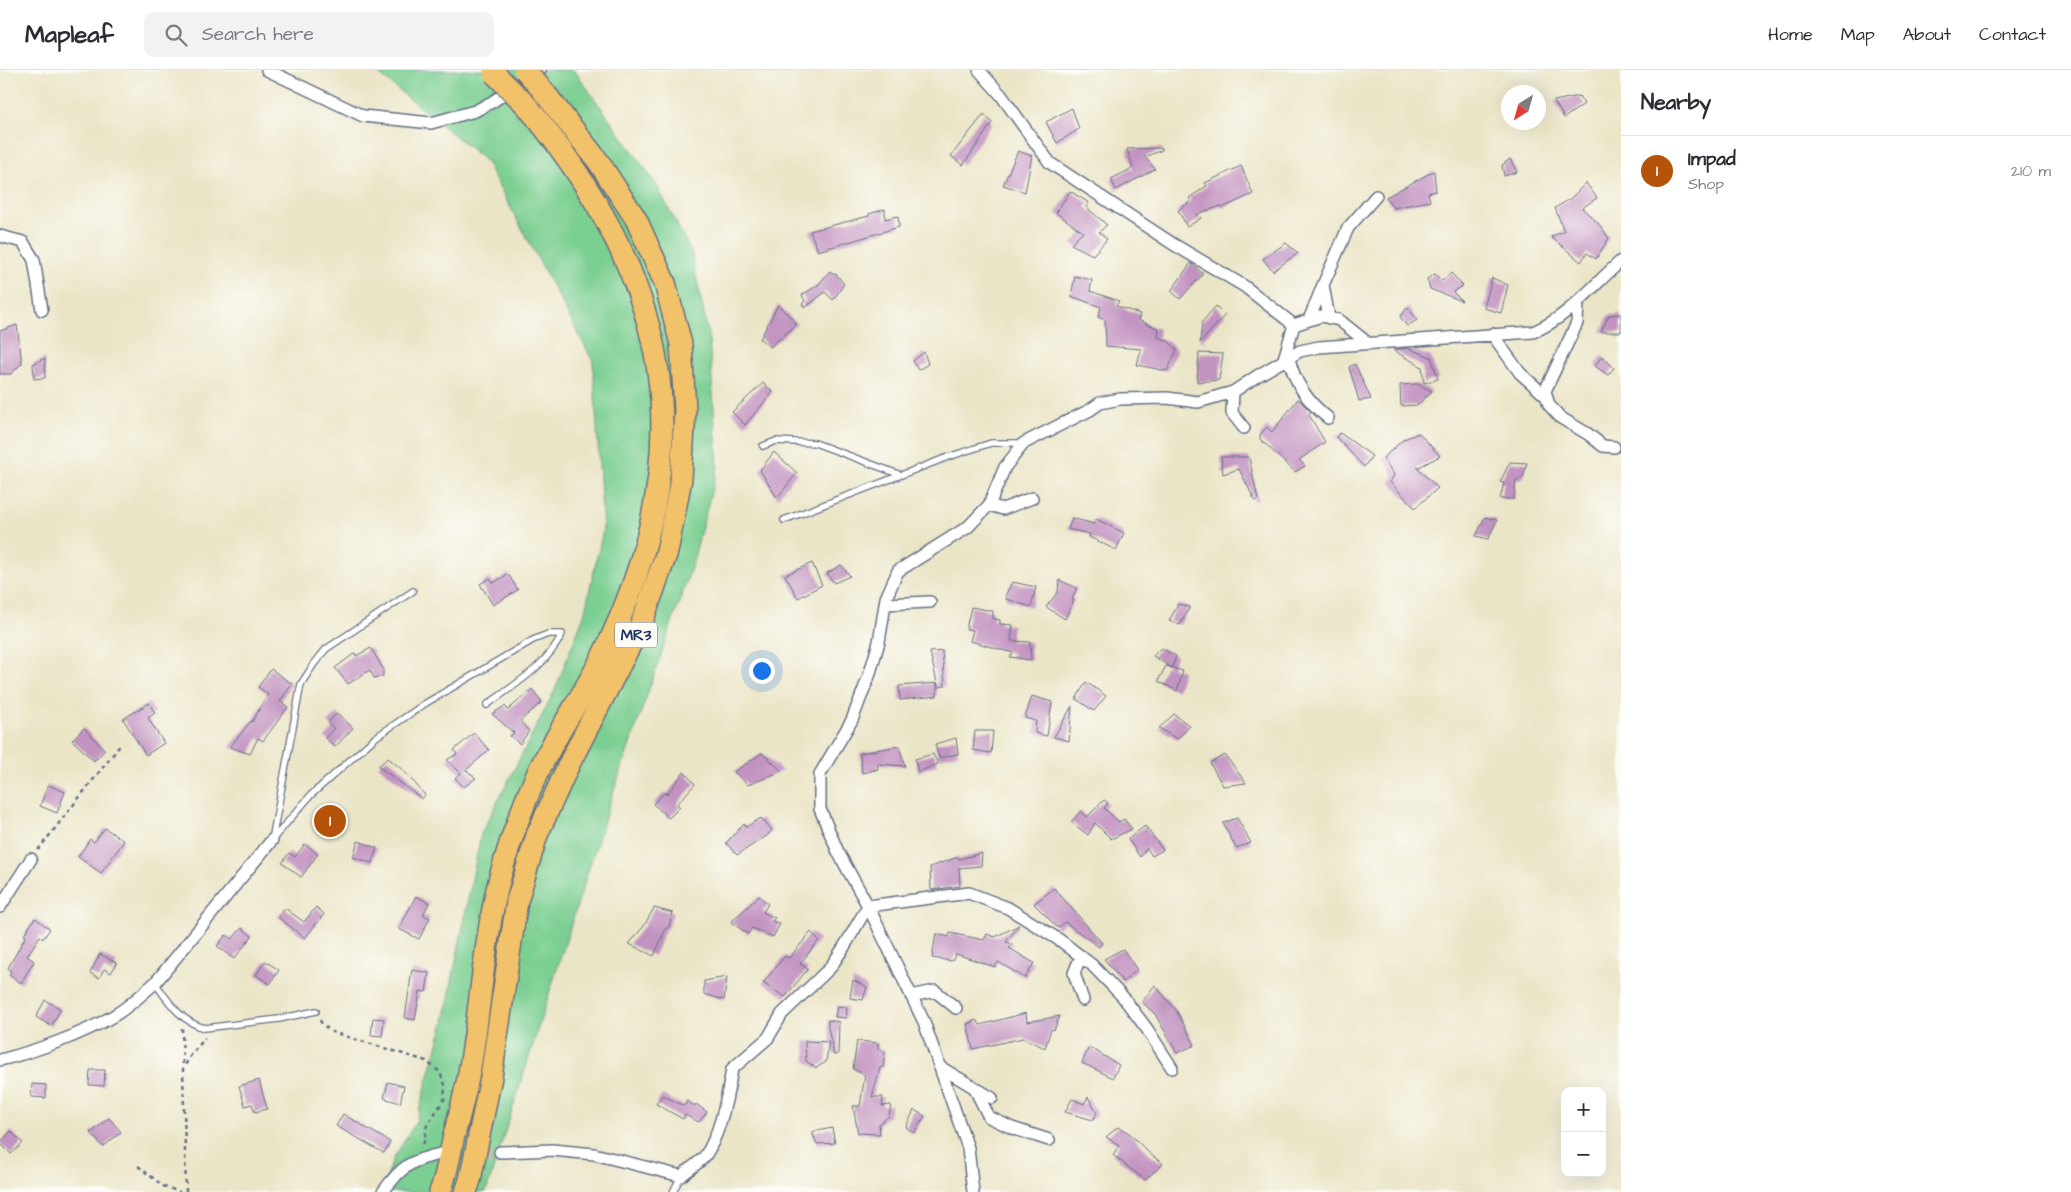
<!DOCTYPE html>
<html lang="en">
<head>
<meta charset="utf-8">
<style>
  :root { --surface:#fff; --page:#f2f2f3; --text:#2b2b33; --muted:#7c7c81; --line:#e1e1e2; --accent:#b45309 }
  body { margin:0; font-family:"Architects Daughter",sans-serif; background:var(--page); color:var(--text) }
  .controls { position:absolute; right:15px; bottom:15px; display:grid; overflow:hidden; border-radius:10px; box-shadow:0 5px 20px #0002 }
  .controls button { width:45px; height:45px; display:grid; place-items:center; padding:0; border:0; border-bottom:1px solid var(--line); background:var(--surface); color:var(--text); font:25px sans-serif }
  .compass { position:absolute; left:1501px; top:15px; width:45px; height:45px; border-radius:50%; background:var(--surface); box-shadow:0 5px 20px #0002; rotate:217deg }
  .you { position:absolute; left:761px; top:600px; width:18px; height:18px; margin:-12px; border:4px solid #fff; border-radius:50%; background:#1a73e8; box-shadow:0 0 0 8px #1a73e833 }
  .badge { display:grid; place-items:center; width:32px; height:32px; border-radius:50%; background:var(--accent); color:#fff; font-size:16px; font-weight:700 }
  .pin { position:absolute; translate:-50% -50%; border:2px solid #fff; box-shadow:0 1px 5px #0006 }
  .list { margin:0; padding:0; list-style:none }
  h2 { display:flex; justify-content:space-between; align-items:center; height:65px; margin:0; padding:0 20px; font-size:21px }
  h2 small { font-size:16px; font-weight:400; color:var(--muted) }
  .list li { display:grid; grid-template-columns:32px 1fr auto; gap:15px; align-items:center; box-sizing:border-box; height:70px; padding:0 20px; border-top:1px solid var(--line) }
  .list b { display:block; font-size:19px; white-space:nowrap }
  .list p { margin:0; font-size:16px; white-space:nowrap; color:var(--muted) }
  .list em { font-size:16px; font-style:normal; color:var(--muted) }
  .icon { flex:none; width:28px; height:28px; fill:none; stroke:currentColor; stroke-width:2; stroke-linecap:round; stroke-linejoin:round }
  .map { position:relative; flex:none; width:1621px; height:1122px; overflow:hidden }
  header { display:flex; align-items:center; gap:30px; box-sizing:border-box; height:70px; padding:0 25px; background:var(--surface); border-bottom:1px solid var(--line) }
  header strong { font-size:24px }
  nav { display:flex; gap:28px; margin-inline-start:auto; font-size:18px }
  .search { width:350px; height:45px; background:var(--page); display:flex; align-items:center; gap:12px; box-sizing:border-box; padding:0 18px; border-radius:10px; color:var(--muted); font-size:19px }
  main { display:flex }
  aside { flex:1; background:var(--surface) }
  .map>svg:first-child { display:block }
</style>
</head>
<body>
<header>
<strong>Mapleaf</strong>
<div class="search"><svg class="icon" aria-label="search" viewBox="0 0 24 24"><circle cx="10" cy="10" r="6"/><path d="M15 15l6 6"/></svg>Search here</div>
<nav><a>Home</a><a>Map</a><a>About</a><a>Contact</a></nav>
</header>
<main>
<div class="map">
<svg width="1621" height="1122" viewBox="0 0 1621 1122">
  <rect width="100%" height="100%" fill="#fdfcf7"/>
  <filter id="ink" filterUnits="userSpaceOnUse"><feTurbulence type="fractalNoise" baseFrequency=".02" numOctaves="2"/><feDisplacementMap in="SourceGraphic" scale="10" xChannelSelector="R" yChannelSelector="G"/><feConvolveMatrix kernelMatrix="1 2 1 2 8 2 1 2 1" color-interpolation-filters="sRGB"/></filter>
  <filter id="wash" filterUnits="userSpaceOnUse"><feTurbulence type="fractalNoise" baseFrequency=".0096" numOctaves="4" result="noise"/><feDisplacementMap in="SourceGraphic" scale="20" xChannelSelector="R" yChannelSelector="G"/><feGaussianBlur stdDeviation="1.12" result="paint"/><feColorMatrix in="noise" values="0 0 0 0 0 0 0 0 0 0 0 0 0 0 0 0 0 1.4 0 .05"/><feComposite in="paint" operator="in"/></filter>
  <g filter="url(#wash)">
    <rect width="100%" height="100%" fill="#ebe5c7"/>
    <path fill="#7ccf92" stroke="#4c7f78" d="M374,0H574L656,114L691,182L709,268L718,396L692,495L611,729L486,1122H382L393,1089L416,1052L444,952L481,764L555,620L584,545L603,460L593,291L485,90Z"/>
    <g id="blocks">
      <path fill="#c293c1" d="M1579,26L1584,34L1564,48L1554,31Z
        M1072,38L1079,59L1057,73L1046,52Z
        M984,44L992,53L963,95L951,86Z
        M1162,78V80L1145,87L1155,99L1116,120L1111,109L1133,98L1127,79Z
        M1018,81L1032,86L1025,122L1003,115Z
        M1510,89L1517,102L1504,106L1502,95Z
        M1241,96L1253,124L1222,138L1221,136L1197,144L1201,148L1187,157L1178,140L1191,131L1189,128L1207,116L1205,113Z
        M1434,101L1436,121L1428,123L1430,131L1393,138L1386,127Z
        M1586,113L1597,128L1582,138L1598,153L1609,168L1596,189L1587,183L1581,192L1551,167L1564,161L1555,138L1570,129Z
        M1070,121L1089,133L1086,137L1107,155L1099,162L1107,169L1093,185L1071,174L1083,162L1056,143Z
        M885,139V149L898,146L899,157L818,181L810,161L869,146V144Z
        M1286,173L1298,183L1273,201L1263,189Z
        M1191,193L1203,204L1180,229L1171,221Z
        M830,201L834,205L836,204L844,214L833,230L825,222L805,238L802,234L805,231L802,225L818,215Z
        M1451,203L1463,216L1453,222L1462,231L1430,219L1427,209L1435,204L1442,211Z
        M1075,206L1092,210L1090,221L1119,231L1116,236L1140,244L1138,250L1159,259L1158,267L1168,271L1177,280L1167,301L1137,295L1141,279L1106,276L1105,250L1098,247L1101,237L1071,226Z
        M1492,208L1508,215L1501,243L1484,238Z
        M778,235L797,254L770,277L760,269Z
        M1216,236L1225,245L1200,273L1202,252Z
        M1408,237L1417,250L1407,256L1400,247Z
        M1621,244V262H1601L1609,245Z
        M17,255L22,293L11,304H0V261Z
        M1407,278L1431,287L1438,309L1424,313L1422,297L1393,280Z
        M924,282L928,294L918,300L913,291Z
        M1199,283L1223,284L1219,310L1197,312Z
        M1602,286L1614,298L1608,305L1595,296Z
        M45,288V308L34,309L33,294Z
        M1355,294L1371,329L1359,331L1349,297Z
        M763,313L773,322L745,355L732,342Z
        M1417,314L1432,321L1418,335L1401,336L1400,315Z
        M1298,329L1311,342L1309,345L1325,372L1299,390L1305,396L1295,402L1260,369V365L1267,357L1272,362Z
        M1340,363L1372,386L1364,397L1336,367Z
        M1419,363L1440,386L1417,398L1438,418L1415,438L1390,412L1394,405L1383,388L1404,369Z
        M774,382L797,403L777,428L760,400Z
        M1221,387H1249L1258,430L1255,431L1239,399L1223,404Z
        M1510,392L1527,393L1523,408L1516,410L1514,429H1500L1504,413L1500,412Z
        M1485,447L1497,450L1488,469L1476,466Z
        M1072,448L1094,454L1096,449L1124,463L1116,480L1089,467L1090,464L1068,459Z
        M812,493L822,515L798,528L785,505Z
        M841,495L850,506L834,513L827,503Z
        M508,504L518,520L493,535L480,514L490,508L493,513Z
        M1059,510L1077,518L1072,529L1074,530L1065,549L1046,537L1058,522Z
        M1012,512L1036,517L1031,537L1006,529V524Z
        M1178,534L1190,537L1180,555L1169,551Z
        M971,537L993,541V549L1000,550V554L1013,555L1011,571L1030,572L1031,590L1010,587L1013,583L970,571L973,560L966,559Z
        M371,578L383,599V606L374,608L370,600L348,614L335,598L355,583L356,586Z
        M1161,578L1176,586L1172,598L1153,586Z
        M942,581L945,616L938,617L930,582Z
        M1166,596L1183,601L1177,621L1158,611Z
        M271,599L292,614L280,631L288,637L263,671L258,668L250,684L230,677L251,651L252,652L268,624L258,617Z
        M1086,612L1106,626L1094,641L1076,629Z
        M937,613V626L900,630L899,616Z
        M532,619L542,632L520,651L529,661L520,674L510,666L514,663L492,644L505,636L508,640Z
        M1032,626L1052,632L1047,666L1035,663L1036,651L1025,648Z
        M149,633L155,643L148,648L164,673L146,685L123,649Z
        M1072,636L1069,671L1054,667Z
        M337,643L353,658L335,677L325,668L334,658L328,653Z
        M1174,644L1190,656L1177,669L1159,658Z
        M84,658L105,680L94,691L72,670Z
        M975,661H993L991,683L973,680Z
        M474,663L489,680L466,700L476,708L464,717L455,708L461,703L447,690L457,684L454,680Z
        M956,668L958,684L939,688L935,674Z
        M899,676L905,696L877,694L878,699L862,703L860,683Z
        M762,683L782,701L748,715L734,702Z
        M933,684L938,694L918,702L915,689Z
        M1225,685L1246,713L1223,716L1210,693Z
        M388,688L403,700L425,725L422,729L378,696Z
        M684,702L695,714L677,734L680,737L669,748L653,734L665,722L667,724Z
        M48,715L65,722L57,743L40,736Z
        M1104,730L1108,733L1104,738L1119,752L1124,749L1132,759L1111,769L1095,753L1088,765L1071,752L1081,741L1087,747Z
        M761,748L772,760L768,765L737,785L726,773L744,754L746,757Z
        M1237,748L1251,773L1236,778L1223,753Z
        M1145,756L1163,780L1152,786L1147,778L1140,787L1128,769Z
        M105,758L124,771L101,803L78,787L90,769L94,772Z
        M358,771L377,778L372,793L353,787Z
        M305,774L318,784L301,807L282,793L289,783L295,787Z
        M982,783L981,796L959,798L960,816L931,820L930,797L958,787L959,789Z
        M1054,818L1102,873L1099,877L1065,852L1058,858L1034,834Z
        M416,826L429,833L423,845L430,848L419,869L399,859Z
        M759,826L768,834L763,842L775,848L772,851L780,854L773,867L752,858L748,864L731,852Z
        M316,837L324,844L305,868L278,847L285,838L304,852Z
        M654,838L673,843L668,859L666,858L654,886L629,874L644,856Z
        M35,848L50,859L43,869L40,866L27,886L34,891L21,913L9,905L11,901L8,898L26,866L24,865Z
        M1019,855L1006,872L1013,874L1009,878L1034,893L1025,908L998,892L995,897L956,884L952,891L932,888L936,864L949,867L950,863L984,870L987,864L995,867Z
        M242,858L252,866L234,889L217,876L226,865L232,869Z
        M811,862L819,870L800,894L808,899L785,927L763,913L785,886L789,888Z
        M1123,879L1137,900L1123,912L1104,889Z
        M100,884L117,893L111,903L104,899L99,908L90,903Z
        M265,891L279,900L270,914L256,905Z
        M412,900L429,903L426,922L420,921L415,950L405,948Z
        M727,907L724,930L704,924V911Z
        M853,910L867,917L863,930L850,928Z
        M1155,915L1176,940L1195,975L1177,983L1155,944L1142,932Z
        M45,930L61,939L51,956L36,947Z
        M837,936L847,937L846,948L835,947Z
        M1026,943L1027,952L1060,946L1054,960L1051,959L1045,978L1023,968L973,979L967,954L976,950L980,955Z
        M373,948L384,949L382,966L371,965Z
        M828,950L839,952L838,984L834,985L828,958Z
        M805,971L829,972L826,992L816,998L806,991Z
        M857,971L878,973V979L885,981L883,997L880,998L872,1027H883L882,1036L891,1035L889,1046L879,1054L880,1064L858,1063L853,1036H860L865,1005L853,999Z
        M1089,977L1119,995L1113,1008L1082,993Z
        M90,1000H105L104,1016L89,1015Z
        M259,1010L267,1039L255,1042L252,1034L245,1036L239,1016Z
        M388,1012L404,1016L400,1033L384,1028Z
        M32,1014L46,1015V1028L31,1027Z
        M662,1025L684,1036L687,1031L695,1036L696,1034L707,1042L699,1052L685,1045L683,1049L656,1034Z
        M1088,1027L1097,1043L1093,1050L1065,1042L1072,1029L1084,1034Z
        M914,1040L925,1046L914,1063L906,1057Z
        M343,1044L390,1072L384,1083L336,1056Z
        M109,1048L121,1062L103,1077L91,1063Z
        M1118,1057L1129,1063L1150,1084L1163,1094L1145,1110L1113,1085L1119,1075L1106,1067Z
        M832,1058L835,1073L817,1074L812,1062Z
        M11,1061L23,1073L11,1084L0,1073Z"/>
    </g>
  </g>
  <g filter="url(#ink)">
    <use href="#blocks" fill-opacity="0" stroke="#646f83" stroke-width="1"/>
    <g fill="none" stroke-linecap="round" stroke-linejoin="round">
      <path stroke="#c1c1b2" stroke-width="11" stroke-dasharray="11 5.5" stroke-linecap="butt" d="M448,1083L500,1082"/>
      <defs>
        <path id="lane" d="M763,376L776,371L815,373L901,405
          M784,450L948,387L991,373H1022
          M413,521L326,579L314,594L301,614L272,770L311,725L376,667L426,633L533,570L548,564H562C547,596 514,615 487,635
          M155,913C168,931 182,953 205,958L279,949L316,941
          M673,1122L681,1106"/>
        <path id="street" d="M267,0L363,46L431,53L475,41L492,32L540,0
          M979,0L1001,25L1050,93L1173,174L1244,216L1294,255L1283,292
          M0,166L23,172L34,190L42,240
          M1578,232L1577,253L1545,321L1549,335L1561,348L1588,364L1603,376L1614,377
          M1329,248L1323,215L1348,158L1376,126
          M1309,250L1323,215
          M1294,255L1321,246L1339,250L1369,274
          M1492,264L1520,303L1547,327
          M1289,288C1294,312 1309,333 1328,348
          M1233,322L1232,343L1244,358
          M989,435L1003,439L1032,428
          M885,534L930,532
          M0,837L31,789
          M1081,886L1074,903L1083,930
          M911,926L935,921L956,938
          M0,990C37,981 83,964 115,945C130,936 142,924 155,913L272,770
          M940,997L992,1028
          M974,1017L989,1047L1012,1058L1049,1070
          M500,1082L552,1080L594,1084L681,1106C688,1100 699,1093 705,1086C720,1065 728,1024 732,999L768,968L782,944L830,898L844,877L868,836L969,823L1008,838L1061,871L1092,895L1123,927L1147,959L1172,998
          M383,1122C402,1095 412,1090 444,1083
          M973,1122L968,1078L924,952L868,836L838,782L820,739V704L852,650L869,606L879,572L886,528L898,501L968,457L989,435L1005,397L1024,373L1090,340L1100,333L1120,329L1167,328L1198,332L1233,322L1257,306L1300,281L1319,277L1533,262C1569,247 1592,216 1621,191"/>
        <path id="highway" d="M440,1122C447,1104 450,1084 454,1065C460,1043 466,1020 470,997C481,934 484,869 500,807C510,770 524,732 540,698C558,661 582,627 600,591C705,382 674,213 527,36
          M466,1122L470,1110L491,1007L517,831L537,765L569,694L642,552L667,482L681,409L685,340L681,274L665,213L636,149L598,91L544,22"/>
      </defs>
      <use href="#lane" stroke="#646f83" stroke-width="8"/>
      <use href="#street" stroke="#646f83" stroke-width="14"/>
      <use href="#highway" stroke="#646f83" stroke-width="24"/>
      <path stroke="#646f83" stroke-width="2.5" stroke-dasharray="4 4" stroke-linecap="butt" d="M38,780L122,673
        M320,950L322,954L332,962L426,991L440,1002L445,1015L444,1030L427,1055L423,1076
        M182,958L183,997
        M138,1096L163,1116L180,1122
        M186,1122L183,999L191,985L205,968"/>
      <use href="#lane" stroke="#fff" stroke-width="5.5"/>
      <use href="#street" stroke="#fff" stroke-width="11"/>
      <use href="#highway" stroke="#f2c26a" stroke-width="21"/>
      <defs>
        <path id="highway-bridge" d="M525,0L544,22
          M494,3L527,36"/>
      </defs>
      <use href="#highway-bridge" stroke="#646f83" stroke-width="24" stroke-linecap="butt"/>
      <use href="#highway-bridge" stroke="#f2c26a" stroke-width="21"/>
    </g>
  </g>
  <g text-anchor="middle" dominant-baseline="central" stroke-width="4" stroke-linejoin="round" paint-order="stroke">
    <rect fill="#fdfcf7" stroke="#5f6c8c" stroke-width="1" x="615" y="552.5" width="42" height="25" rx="4"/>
    <g font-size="15" font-weight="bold" fill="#1b2f5e">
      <text x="636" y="565">MR3</text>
    </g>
  </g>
</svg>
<div class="controls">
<button>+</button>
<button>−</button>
</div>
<svg class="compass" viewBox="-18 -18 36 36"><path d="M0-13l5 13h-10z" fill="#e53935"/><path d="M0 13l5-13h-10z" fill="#7c7c81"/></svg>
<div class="you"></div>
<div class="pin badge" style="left:330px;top:751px">1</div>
</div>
<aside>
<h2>Nearby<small></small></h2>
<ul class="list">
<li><span class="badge">1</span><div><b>Impad</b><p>Shop</p></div><em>210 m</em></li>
</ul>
</aside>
</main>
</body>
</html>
